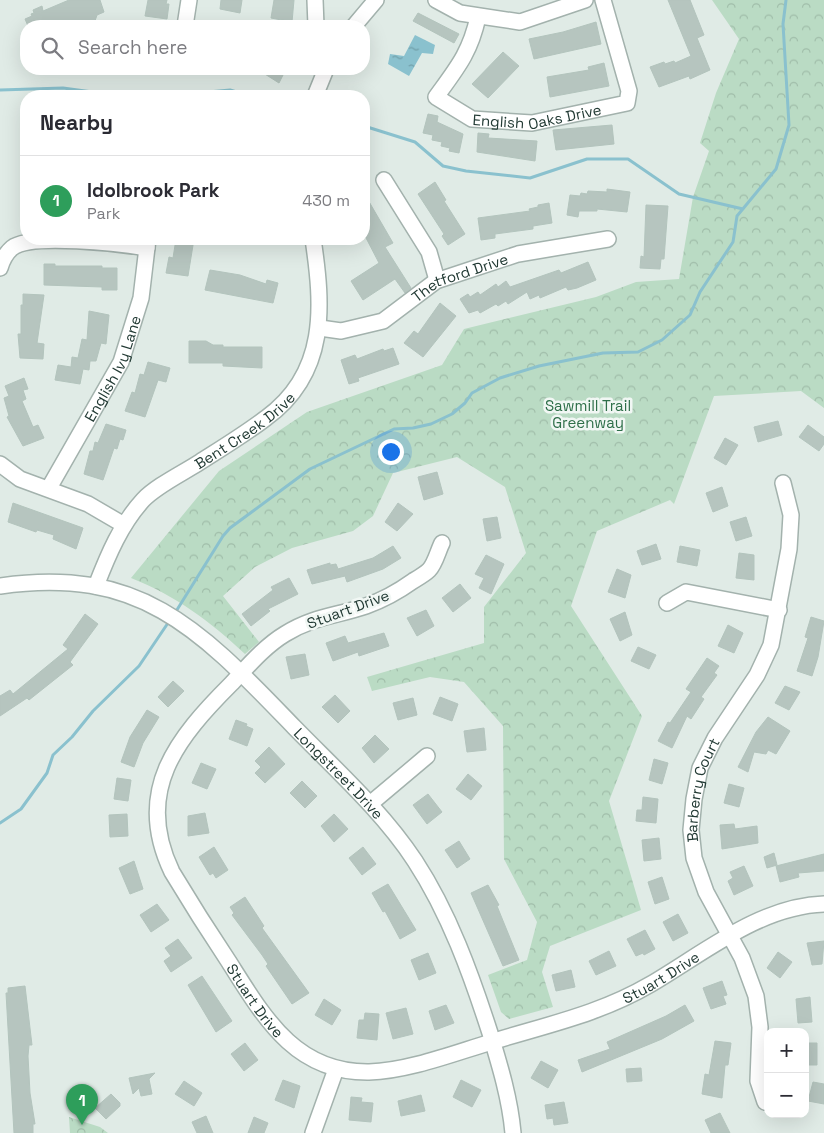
<!DOCTYPE html>
<html lang="en">
<head>
<meta charset="utf-8">
<style>
  :root { --surface:#fff; --page:#f7f7f7; --text:#2b2b33; --muted:#7c7c81; --line:#e1e1e2; --accent:#825446 }
  body { margin:0; font-family:"Space Grotesk",sans-serif; background:var(--page); color:var(--text) }
  .controls { position:absolute; right:15px; bottom:15px; display:grid; overflow:hidden; border-radius:10px; box-shadow:0 5px 20px #0002 }
  .controls button { width:45px; height:45px; display:grid; place-items:center; padding:0; border:0; border-bottom:1px solid var(--line); background:var(--surface); color:var(--text); font:25px sans-serif }
  .you { position:absolute; left:390px; top:451px; width:18px; height:18px; margin:-12px; border:4px solid #fff; border-radius:50%; background:#1a73e8; box-shadow:0 0 0 8px #1a73e833 }
  .badge { display:grid; place-items:center; width:32px; height:32px; border-radius:50%; background:var(--accent); color:#fff; font-size:16px; font-weight:700 }
  .pin { position:absolute; translate:-50% -41px; filter:drop-shadow(0 1px 2px #0008) }
  .pin::after { content:''; position:absolute; top:26px; width:18px; height:15px; background:inherit; clip-path:polygon(0 0,100% 0,50% 100%) }
  .list { margin:0; padding:0; list-style:none }
  h2 { display:flex; justify-content:space-between; align-items:center; height:65px; margin:0; padding:0 20px; font-size:21px }
  h2 small { font-size:16px; font-weight:400; color:var(--muted) }
  .list li { display:grid; grid-template-columns:32px 1fr auto; gap:15px; align-items:center; box-sizing:border-box; height:90px; padding:0 20px; border-top:1px solid var(--line) }
  .list b { display:block; font-size:19px; white-space:nowrap }
  .list p { margin:0; font-size:16px; white-space:nowrap; color:var(--muted) }
  .list em { font-size:16px; font-style:normal; color:var(--muted) }
  .icon { flex:none; width:28px; height:28px; fill:none; stroke:currentColor; stroke-width:2; stroke-linecap:round; stroke-linejoin:round }
  .map { position:relative; flex:none; width:824px; height:1133px; overflow:hidden }
  .search { position:absolute; background:var(--surface); box-shadow:0 5px 20px #0002; left:20px; top:20px; width:350px; height:55px; display:flex; align-items:center; gap:12px; box-sizing:border-box; padding:0 18px; border-radius:20px; color:var(--muted); font-size:19px }
  .panel { position:absolute; background:var(--surface); box-shadow:0 5px 20px #0002; left:20px; top:90px; width:350px; height:155px; border-radius:20px }
  .map>svg:first-child { display:block }
</style>
</head>
<body>
<div class="map">
<svg width="824" height="1133" viewBox="0 0 824 1133">
  <defs>
    <pattern id="park-crowns" width="20" height="18" patternUnits="userSpaceOnUse" patternTransform="scale(1.25)"><rect width="20" height="18" fill="#badbc4"/><path d="M2 6a3 3 0 1 1 6 0M12 15a3 3 0 1 1 6 0" fill="none" stroke="#a0bda9"/></pattern>
    <pattern id="water-ripples" width="26" height="14" patternUnits="userSpaceOnUse" patternTransform="scale(1.25)"><rect width="26" height="14" fill="#8ac1ce"/><path d="M2 4q2-2 4 0t4 0M15 11q2-2 4 0t4 0" fill="none" stroke="#709ea8"/></pattern>
  </defs>
  <rect width="100%" height="100%" fill="#e0ebe6"/>
  <path fill="url(#park-crowns)" d="M712,0H824V408L801,391L714,396L674,504L670,500L597,531L571,606L642,716L609,801L641,910L550,946L542,972L553,1007L509,1019L501,1012L488,975L527,960L537,922L504,859L503,726L464,682L430,677L372,691L367,677L484,643V607L526,553L505,487L457,457L393,473L373,516L353,531L292,548L255,567L223,596L259,642L245,654C210,621 176,596 131,578L219,471L307,412L442,365L464,329L596,297L636,282L679,279L693,197L709,151L700,143L716,93L739,39Z
    M69,1117L100,1127L108,1133H70Z"/>
  <path fill="url(#water-ripples)" d="M415,35L435,45L433,54L422,53L409,76L388,64L390,54L404,56Z"/>
  <g fill="none" stroke-linecap="round" stroke-linejoin="round">
    <path stroke="#8ac1ce" stroke-width="3" d="M0,90L63,88L122,96H165L230,90L250,96
      M364,126L415,142L443,166L466,171L530,178L587,159H628L679,194L743,209
      M175,613L223,536L230,528L310,469L394,429L413,428L431,424L452,414L465,403L472,393L500,378L539,366L603,353L638,352L662,340L690,315L700,292L733,242L737,216L776,169L789,125L783,24L786,0
      M0,823L21,809L47,773L53,755L72,737L93,711L139,666L170,620"/>
  </g>
  <path fill="#b6c5bf" stroke="#b3c4bd" d="M69,0H100L104,12L97,15L95,21L87,25L85,21L72,26H28L25,19L32,16L31,14L34,13L33,10L42,6L43,11Z
    M148,0H167L166,4H169L167,19L145,16Z
    M221,0H242L240,13L220,9Z
    M274,0H294L292,22L271,18Z
    M668,0H690L704,35L697,38L710,70L690,79L689,76L659,87L650,67L664,62L665,64L674,61L675,63L691,56Z
    M418,13L459,34L454,43L413,21Z
    M596,22L601,44L534,59L529,39L563,32Z
    M503,52L519,66L488,98L472,84Z
    M604,63L609,86L550,97L547,77L589,70L588,67Z
    M257,69H286L279,83Z
    M428,114L438,116L437,122L463,134L459,153L449,151L450,148L441,146L442,142L432,140L433,135L423,133Z
    M612,125L614,144L556,150L553,130Z
    M478,133L489,134L488,138L537,141L535,161L477,152Z
    M435,182L446,200L444,201L465,234L448,245L442,236L444,234L418,194Z
    M607,189L630,192L627,212L597,209V211H579L578,217L567,215L570,195L580,196L581,193L587,194L588,191L607,192Z
    M364,193L393,243L385,247L411,288L405,293L395,279L363,300L351,281L379,263L364,234Z
    M549,203L552,223L533,226V229L495,234V238L481,240L478,218L530,211L529,209L538,207V205Z
    M646,205L668,206L664,259H661L660,269L640,268L641,256L644,257Z
    M176,239H194L188,276L166,273L169,257L173,258Z
    M588,262L596,280L577,288L568,290L566,287L540,298L539,295L530,299L527,292L508,304L506,301L498,306L496,304L480,313L478,310L469,313L460,299L468,294L470,297L478,292L480,295L496,284L498,287L506,281L510,287L559,270L561,273Z
    M44,264H55V266H102V268H117V290H102V287L44,285Z
    M210,270L240,275L266,284L267,280L278,283L273,303L205,290Z
    M23,294L44,295L37,343L44,344L43,359L20,358L18,334H21V305H23Z
    M440,303L456,316L423,357L404,343L414,331L418,334Z
    M89,311L109,315L106,344L101,343L96,361H90L89,370L83,369L80,384L55,380L58,365L71,367L72,357L78,358L82,339L87,340Z
    M189,341H206L213,345H223V347H262V368L223,366V363H189Z
    M393,348L399,364L358,378L359,381L349,384L341,360L355,355L357,359L383,349L384,351Z
    M148,362L170,368L166,382L158,380L145,417L125,411L132,392L135,393L140,374L144,375Z
    M24,378L28,389L23,390L26,399L22,401L33,427L38,425L44,438L23,446L7,417L9,416L4,398L9,396L5,386Z
    M778,421L782,435L758,442L754,427Z
    M106,424L126,430L123,440L120,439L117,449L114,448L103,480L84,474L90,451H93L95,442L98,443Z
    M808,425L824,437V444L819,451L799,437Z
    M725,438L738,445L726,465L714,458Z
    M437,472L443,494L424,500L418,477Z
    M722,487L728,506L713,512L706,493Z
    M13,503L83,528L76,549L53,539L54,535L37,530L36,532L8,522Z
    M398,503L413,514L397,531L385,522Z
    M497,517L501,538L487,541L483,519Z
    M746,517L752,536L736,541L730,522Z
    M656,544L661,559L642,565L637,551Z
    M393,546L401,558L383,569L347,582L345,576L312,584L307,570L330,563V565L336,564L338,569L373,558Z
    M680,546L700,550L697,566L677,562Z
    M739,553L754,555V580L736,578Z
    M486,555L504,564L491,594L479,588L484,578L475,574Z
    M617,569L631,575L625,598L608,592Z
    M289,578L298,594L268,609L270,611L251,626L242,614L273,590L271,587Z
    M460,584L471,598L453,612L442,598Z
    M426,610L434,626L417,636L407,618Z
    M625,612L632,635L620,641L610,619Z
    M85,614L98,624L70,662L73,665L29,700L27,698L0,716V696L10,690L13,694L68,649L63,645Z
    M811,617L824,621L818,657L812,676L797,671L808,638L805,637Z
    M728,625L743,633L734,653L718,646Z
    M384,633L389,646L359,656L358,652L333,661L326,643L345,636L348,643Z
    M638,647L656,655L649,669L631,661Z
    M305,654L309,675L291,679L286,657Z
    M707,658L719,666L714,673L717,675L701,697L704,699L691,719L687,716L672,748L658,741L668,722L670,723L691,692L686,689Z
    M173,681L184,691L168,707L158,697Z
    M785,686L800,692L789,710L775,703Z
    M335,695L350,711L338,723L322,707Z
    M440,697L458,704L452,721L433,714Z
    M413,698L417,715L398,720L393,703Z
    M147,710L159,717L143,743L134,767L121,762L130,737Z
    M768,717L790,731L776,754L768,750L766,754L754,752L748,772L738,767L756,732Z
    M236,720L247,724L246,726L253,729L247,746L229,739Z
    M484,728L486,750L467,752L464,731Z
    M375,735L389,749L374,763L362,748Z
    M269,747L285,764L265,783L255,773L261,767L255,761Z
    M654,759L668,763L662,784L649,780Z
    M201,763L216,769L207,789L192,783Z
    M468,774L482,786L471,800L456,789Z
    M117,778L131,780L128,801L114,799Z
    M302,781L317,796L305,808L290,793Z
    M729,784L744,788L739,807L724,803Z
    M428,794L442,812L427,824L413,805Z
    M643,797L658,799L656,823L636,821L637,810H642Z
    M205,813L209,833L188,836V816Z
    M127,814L128,836L110,837L109,815Z
    M334,814L348,829L334,842L321,826Z
    M734,824L735,829L757,826L758,843L722,849L720,825Z
    M659,838L661,859L644,861L642,840Z
    M459,841L470,859L457,868L445,850Z
    M214,847L228,870L216,878L213,873L210,875L199,857Z
    M363,847L376,864L362,875L349,858Z
    M774,853L777,865L767,868L764,857Z
    M824,854V871L798,873L799,877L780,882L776,866Z
    M134,861L143,889L130,894L119,868Z
    M744,866L753,886L734,895L728,881L733,878L730,872Z
    M662,877L669,899L655,904L648,882Z
    M388,884L416,930L400,939L385,911L383,912L372,893Z
    M488,885L499,905L497,906L519,960L503,966L471,893Z
    M245,897L264,926L262,928L309,993L292,1004L266,966L268,964L262,955L232,915L234,913L230,907Z
    M157,904L169,920L151,932L140,915Z
    M678,914L688,933L673,941L663,922Z
    M645,930L655,949L644,955L643,953L636,956L627,939Z
    M178,939L192,958L171,972L164,961L171,956L165,948Z
    M824,941L822,964L812,965L807,943Z
    M609,951L616,966L596,975L589,961Z
    M778,952L792,962L780,978L767,968Z
    M428,953L436,973L419,980L411,960Z
    M571,970L575,987L556,991L552,975Z
    M202,976L232,1021L216,1032L188,985Z
    M722,981L727,995L723,996L726,1004L711,1009L703,988Z
    M25,986L32,1045H29L28,1056L30,1093L35,1124H33V1133H14L6,993H8V988Z
    M810,997L812,1022L798,1023L796,999Z
    M324,999L341,1010L332,1025L315,1015Z
    M446,1005L454,1023L435,1030L429,1011Z
    M685,1005L694,1021L662,1039L582,1072L578,1060L610,1049L607,1042L666,1016Z
    M406,1008L413,1034L393,1039L386,1013Z
    M365,1013L379,1014L377,1040L357,1038L359,1020H364Z
    M715,1041L731,1043L728,1065H725L722,1098L702,1094L705,1074L709,1075Z
    M245,1043L258,1060L244,1071L231,1054Z
    M805,1043H817V1065H805Z
    M541,1061L558,1070L548,1088L531,1078Z
    M641,1068L642,1081L627,1082L626,1069Z
    M155,1073L149,1079L152,1094L141,1096L139,1088L133,1094L129,1078Z
    M283,1080L300,1086L294,1108L275,1100Z
    M461,1080L481,1090L472,1107L453,1097Z
    M184,1081L202,1093L194,1106L175,1094Z
    M813,1082L824,1084V1104L808,1101Z
    M111,1094L120,1103V1106L106,1119L95,1108Z
    M421,1095L425,1111L401,1116L398,1101Z
    M351,1097L362,1098L361,1102L373,1103L371,1122L349,1120Z
    M564,1102L568,1123L554,1125L553,1118L547,1119L545,1105Z
    M720,1113L730,1133H711L705,1120Z
    M206,1116L213,1133H197L192,1122Z
    M254,1117L268,1123L264,1133H248Z"/>
  <g fill="none" stroke-linecap="round" stroke-linejoin="round">
    <defs>
      <g id="minor">
        <path d="M315,0L316,26"/>
        <path d="M436,0L460,13L520,22L585,0"/>
        <path id="s1" d="M478,17C470,53 457,68 436,97L472,119L532,123L627,103L629,91L603,0"/>
        <path d="M185,26L189,0"/>
        <path d="M354,26L376,0"/>
        <path d="M315,96L326,69"/>
        <path d="M384,180L429,252L437,280"/>
        <path d="M0,268C2,261 5,254 12,248C31,233 121,244 147,248"/>
        <path id="s2" d="M320,328L341,331L383,321L436,281L518,254L608,239"/>
        <path d="M0,464L20,479L88,504L124,525"/>
        <path id="s3" d="M49,488L121,362L141,298L148,239"/>
        <path id="s4" d="M442,543C438,551 435,564 429,570C425,574 418,578 413,581C399,591 383,600 366,606C337,616 314,616 285,634C265,646 248,666 232,683C177,738 133,791 172,872C190,902 209,932 229,962C264,1017 295,1073 369,1072C407,1071 452,1054 488,1043C545,1025 598,1015 651,984C704,953 760,906 824,904"/>
        <path id="s5" d="M0,586C143,565 203,633 294,727C336,770 382,811 415,861C449,913 471,974 490,1033C500,1066 510,1099 513,1133"/>
        <path id="s6" d="M96,586C108,555 121,524 143,500C156,486 183,473 200,462C222,448 245,434 266,418C328,373 323,306 313,239"/>
        <path d="M667,603L686,592L779,610"/>
        <path d="M370,804L427,756"/>
        <path id="s7" d="M765,1102L758,1081L760,1027L756,996L742,958L706,892L694,858L691,830L694,799L700,768L715,738L757,675L771,645L789,549L791,515L783,483"/>
        <path d="M313,1133L336,1069"/>
      </g>
    </defs>
    <use href="#minor" stroke="#a3b2ad" stroke-width="18"/>
    <use href="#minor" stroke="#fff" stroke-width="15"/>
  </g>
  <g text-anchor="middle" dominant-baseline="central" stroke-width="5" stroke-linejoin="round" paint-order="stroke">
    <g font-size="15" fill="#223a34" stroke="#f1f7f4">
      <text stroke="none"><textPath href="#s1" startOffset="199">English Oaks Drive</textPath></text>
      <text stroke="none"><textPath href="#s2" startOffset="154">Thetford Drive</textPath></text>
      <text stroke="none"><textPath href="#s3" startOffset="136">English Ivy Lane</textPath></text>
      <text stroke="none"><textPath href="#s6" startOffset="222">Bent Creek Drive</textPath></text>
      <text transform="translate(348 609) rotate(-20)">Stuart Drive</text>
      <text stroke="none"><textPath href="#s5" startOffset="408">Longstreet Drive</textPath></text>
      <text stroke="none"><textPath href="#s7" startOffset="329">Barberry Court</textPath></text>
      <text stroke="none"><textPath href="#s4" startOffset="1080">Stuart Drive</textPath></text>
      <text stroke="none"><textPath href="#s4" startOffset="630">Stuart Drive</textPath></text>
    </g>
    <g font-size="15" fill="#2e6f49" stroke="#f1f7f4">
      <text x="588" y="405">Sawmill Trail<tspan x="588" dy="17">Greenway</tspan></text>
    </g>
  </g>
</svg>
<div class="controls">
<button>+</button>
<button>−</button>
</div>
<div class="you"></div>
<div class="pin badge" style="left:82px;top:1125px;background:#2e9e5b">1</div>
<div class="search"><svg class="icon" aria-label="search" viewBox="0 0 24 24"><circle cx="10" cy="10" r="6"/><path d="M15 15l6 6"/></svg>Search here</div>
<section class="panel">
<h2>Nearby<small></small></h2>
<ul class="list">
<li><span class="badge" style="background:#2e9e5b">1</span><div><b>Idolbrook Park</b><p>Park</p></div><em>430 m</em></li>
</ul>
</section>
</div>
</body>
</html>
